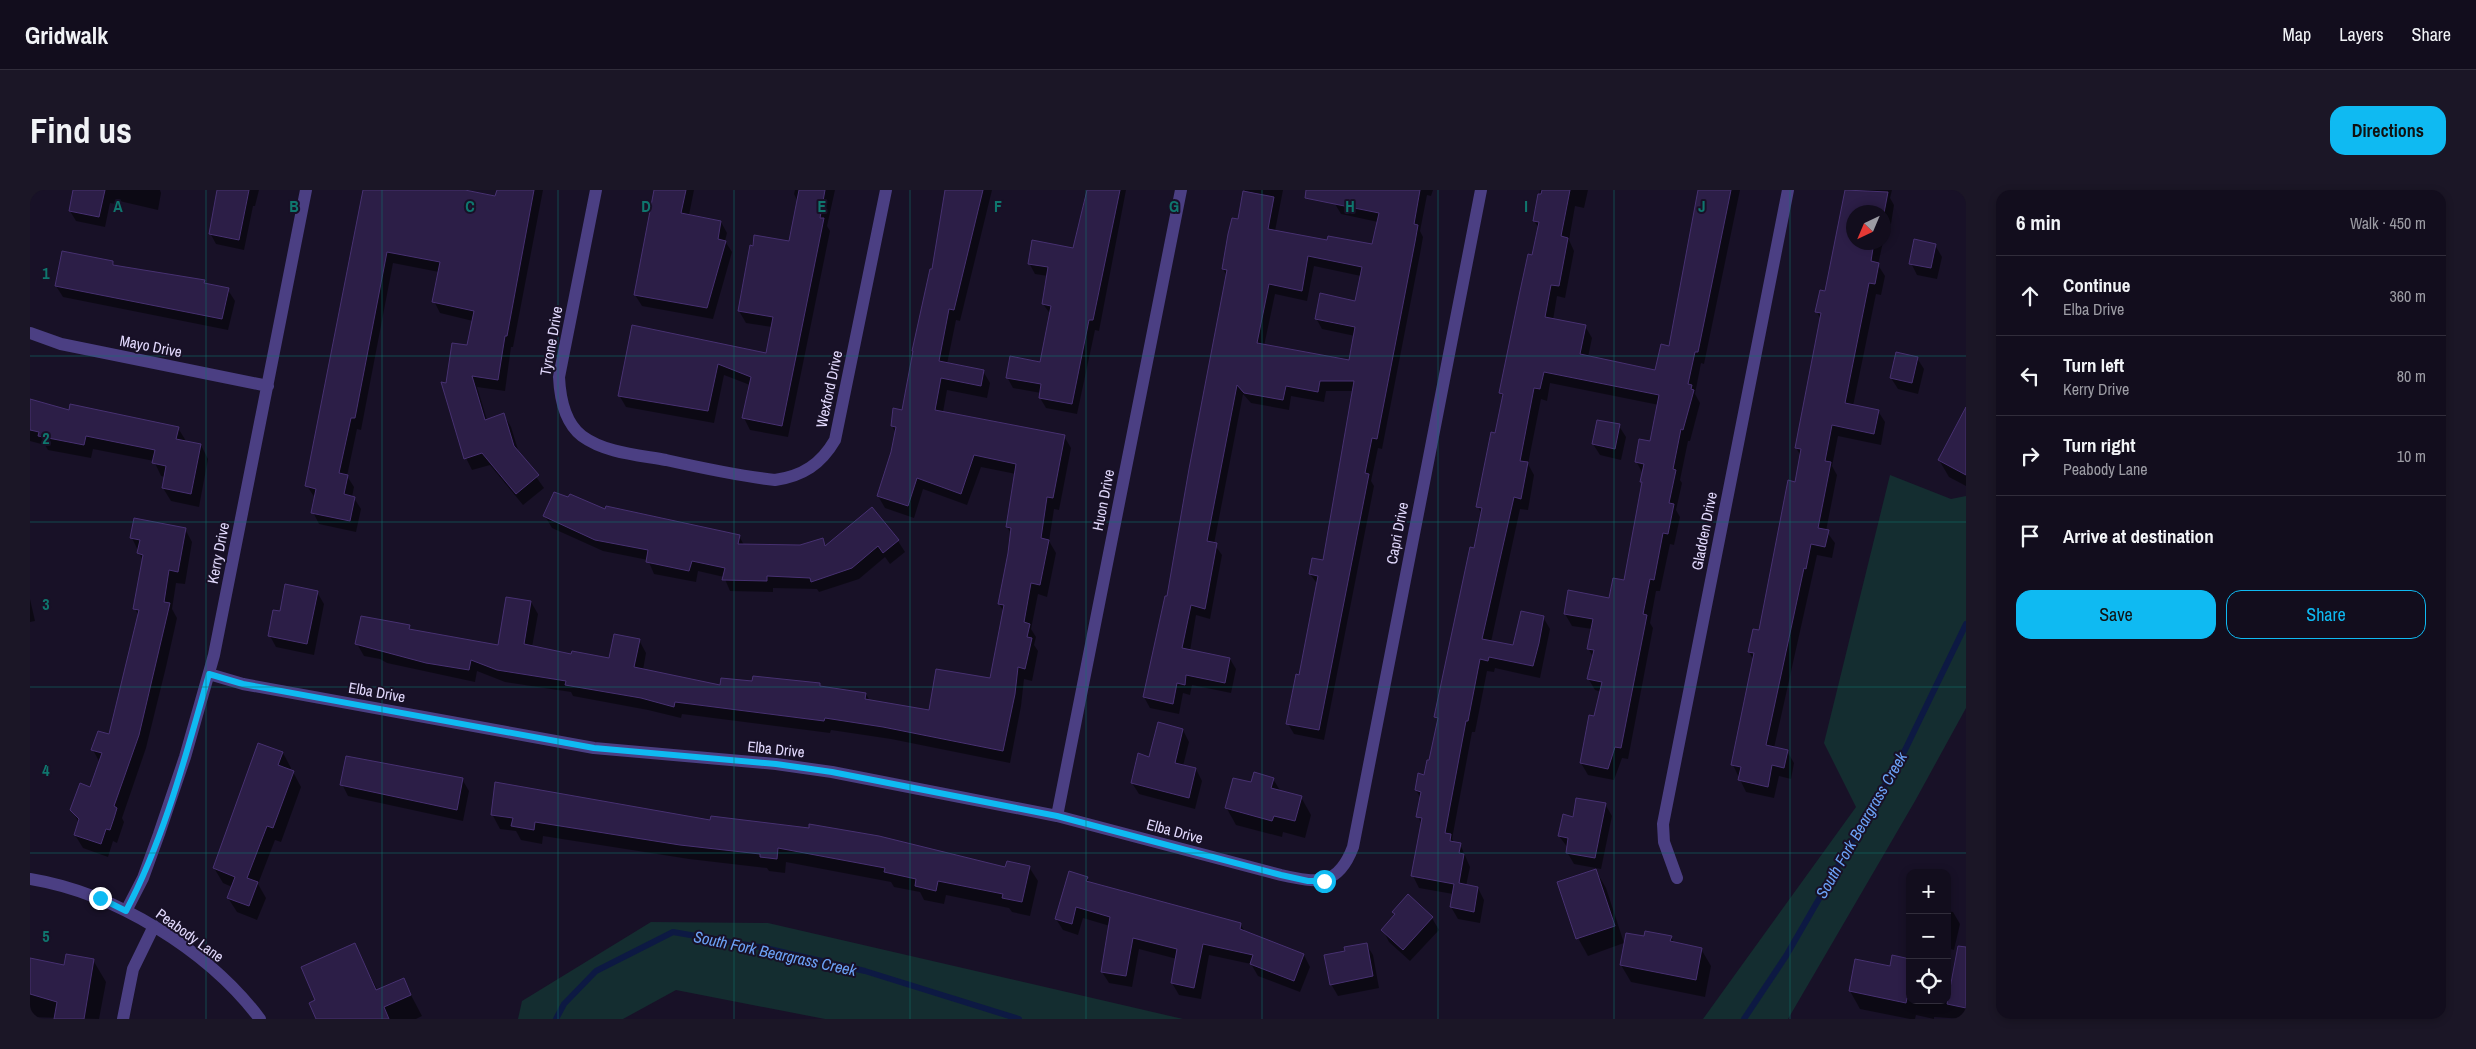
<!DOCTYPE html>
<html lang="en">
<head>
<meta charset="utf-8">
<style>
  :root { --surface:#120d1d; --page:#1b1626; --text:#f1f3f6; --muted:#9c9ca4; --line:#312d3b; --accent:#0fbaf2 }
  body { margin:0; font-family:"Archivo Narrow",sans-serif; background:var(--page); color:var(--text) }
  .controls { position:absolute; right:15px; bottom:15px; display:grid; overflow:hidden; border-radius:10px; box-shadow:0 2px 8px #0003 }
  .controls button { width:45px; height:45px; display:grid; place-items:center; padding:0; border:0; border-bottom:1px solid var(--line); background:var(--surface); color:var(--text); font:25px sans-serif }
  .compass { position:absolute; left:1816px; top:15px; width:45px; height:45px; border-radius:50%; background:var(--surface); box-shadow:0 2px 8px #0003; rotate:224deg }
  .stop { position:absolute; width:15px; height:15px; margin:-11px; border:4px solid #0fbaf2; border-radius:50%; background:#fff }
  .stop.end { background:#0fbaf2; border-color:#fff; box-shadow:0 1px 5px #0008 }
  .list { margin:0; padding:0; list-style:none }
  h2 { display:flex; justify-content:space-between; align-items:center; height:65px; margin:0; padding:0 20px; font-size:21px }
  h2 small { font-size:16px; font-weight:400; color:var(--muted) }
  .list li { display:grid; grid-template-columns:32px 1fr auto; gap:15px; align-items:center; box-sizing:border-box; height:80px; padding:0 20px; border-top:1px solid var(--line) }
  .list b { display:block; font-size:19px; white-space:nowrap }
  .list p { margin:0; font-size:16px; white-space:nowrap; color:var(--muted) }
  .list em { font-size:16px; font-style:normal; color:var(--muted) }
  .actions { display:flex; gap:10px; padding:15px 20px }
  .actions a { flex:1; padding:11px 0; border:1px solid var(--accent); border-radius:15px; text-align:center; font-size:18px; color:var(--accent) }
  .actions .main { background:var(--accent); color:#111 }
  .icon { flex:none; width:28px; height:28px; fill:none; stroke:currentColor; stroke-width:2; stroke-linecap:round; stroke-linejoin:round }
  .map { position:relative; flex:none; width:1936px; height:829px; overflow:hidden; border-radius:15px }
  header { display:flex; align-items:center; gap:30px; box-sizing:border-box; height:70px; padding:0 25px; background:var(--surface); border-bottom:1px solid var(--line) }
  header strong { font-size:24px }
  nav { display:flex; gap:28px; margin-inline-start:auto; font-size:18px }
  .intro { display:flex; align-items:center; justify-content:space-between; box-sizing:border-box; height:120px; padding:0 30px }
  h1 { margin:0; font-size:35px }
  .button { padding:12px 22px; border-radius:15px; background:var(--accent); color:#111; font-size:18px; font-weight:700 }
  main { display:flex; gap:30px; padding:0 30px }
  aside { flex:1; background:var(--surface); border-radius:15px; box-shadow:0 2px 8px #0003 }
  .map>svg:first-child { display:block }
</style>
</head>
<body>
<header>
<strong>Gridwalk</strong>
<nav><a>Map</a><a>Layers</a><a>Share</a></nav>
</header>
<div class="intro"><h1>Find us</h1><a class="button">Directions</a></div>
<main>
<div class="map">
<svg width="1936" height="829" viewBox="0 0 1936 829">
  <rect width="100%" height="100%" fill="#181127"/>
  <path fill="#142d30" d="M1860,285L1921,309L1936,306V518L1885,611L1758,829H1673L1826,617L1794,553Z
    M621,732L738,733L1153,829H795L646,800L593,829H488L492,811Z"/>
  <path fill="#0007" fill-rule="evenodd" d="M45,0H130L131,3L128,20L85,10V14L80,13L75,37L46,31L40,21Z
    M186,0H229L225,16H223L214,60L186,54L180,43L188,3Z
    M335,0H424L466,8L468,0H513L483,157H481L475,201L447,197L457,230L474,225L481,237L489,263L514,298L493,315L460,275L442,280L436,268L412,193L418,194L438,157L443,131L410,123L404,111L409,82L363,73L331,240L327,239L317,286L324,297L322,307L324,308L331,319L326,342L289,334L283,322L285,308L277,296Z
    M626,0H664L659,25L691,32L697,43L695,51L702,62L683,129L612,116L605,105Z
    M765,0H805L797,36L800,41L758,247L720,240L714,228L720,195L694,185L684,233L596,217L589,205L603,136L737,164L742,137L716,133L709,121L760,52L768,12L764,4Z
    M916,0H962L930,131L926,130L917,174L953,181L960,193L957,208L917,200L913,222L1034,246L1041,258L1029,320L1024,319L1019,351L1026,363L1017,407L1008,404L1001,439L1006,447L1004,455L1008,461L1002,491L994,489L991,516L980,573L861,549L801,540L800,543L652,524L651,528L618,520L543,506L541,502L475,492L447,481L445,492L357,473L350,469L334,466L327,454L379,436L381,440L469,457L501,412L508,424L502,457L542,465L580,470L609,450L616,463L613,480L691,496L790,494L792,498L836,504L840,511L900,522L961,490L974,422L969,414L982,345L977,337L986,284L951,277L937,315L893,299L884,328L855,318L848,306L862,263L866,243L862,236L873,222L902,81Z
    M1056,0H1096L1069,141L1065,140L1047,224L1016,218L1010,208L1011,203L983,198L977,187L1011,174L1021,125L1013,114L1018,86L1005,84L999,73L1044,60Z
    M1215,0H1253L1245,41L1298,51L1343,56L1348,32L1311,24L1305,14L1308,0H1403L1401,6L1397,5L1390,41L1393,47L1390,64L1352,259L1348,258L1341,291L1344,296L1294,550L1264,544L1258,534L1270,486L1288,395L1280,384L1294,372L1324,201H1296L1294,212L1261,206L1259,220L1221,213L1213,204L1184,354L1192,365L1180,429L1166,425L1160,461L1200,469L1206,479L1201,503L1162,495L1160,505L1153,503L1149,524L1120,518L1114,507L1138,408L1197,86L1193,79L1209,30ZM1284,76L1331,86L1326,112L1286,128L1292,139L1325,146L1320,171L1234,156L1245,104L1277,111Z
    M1510,0H1558L1554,18L1545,16L1539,50L1544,61L1535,108L1527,106L1523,130L1555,136L1562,148L1558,167L1626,182L1640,157L1669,0H1710L1674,174L1671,173L1665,204L1670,213L1660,251H1658L1650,290L1652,293L1646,320L1650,327L1644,355L1640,354L1630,401H1626L1620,433L1623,438L1598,569L1592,568L1584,590L1558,585L1551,573L1571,502L1565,500L1558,488L1563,467L1558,458L1562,439L1542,436L1535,424L1580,409L1595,392L1613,294V284L1606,271L1621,252L1629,215L1520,193L1517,211L1511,209L1498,274L1504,285L1498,320L1490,319L1461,452L1484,457L1513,427L1520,439L1510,488L1465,478L1464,482L1457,481L1445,542H1442L1422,649L1425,653L1430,654L1440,677L1436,696L1448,698L1454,710L1450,733L1428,729L1421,717L1423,704L1389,698L1383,686L1392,635L1388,626L1391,609L1386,600L1400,572L1408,531L1406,527L1445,359L1452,324L1448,317L1466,244L1473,208L1470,203L1509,38L1504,31Z
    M1817,0H1862L1860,8L1864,15L1861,34H1857L1854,50V22H1824V52H1853L1848,75L1855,86L1851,105L1846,104L1823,216L1848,221L1855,232L1851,255L1808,246L1802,276L1807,285L1796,341L1805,353L1802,368L1787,365L1744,558L1757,561L1764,573L1761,589L1749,586L1744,608L1716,602L1703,575L1724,471L1719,462L1730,442L1766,293L1771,266L1766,258L1791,130L1787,122L1796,102Z
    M1905,55L1912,67L1907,89L1887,85L1881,73Z
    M83,72L85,76L174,91L176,95L198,100L205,111L198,140L33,107L26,96Z
    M1887,168L1894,179L1888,204L1868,199L1861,188Z
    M0,211L40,221L148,238L156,251L171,255L178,269L169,317L141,311L133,298L135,287L131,286L124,271L63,259L61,268L18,260L15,255L0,251Z
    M1936,220V296L1919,287L1909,270Z
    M1589,236L1596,247L1591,270L1570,265L1563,254Z
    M576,321L709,346L714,355L770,357L792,349L796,356L868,351L875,362L860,374L855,367L829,389L789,402L787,399L743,398V402L700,401L694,387L668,381L666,392L624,384L618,370L573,361L522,338L515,326Z
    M155,339L162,352L155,394L146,393L142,419L147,428L136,477L116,558L92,628L94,632L87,653L83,651L78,667L53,658L45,645L49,633L42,620L61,599L70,573L63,560L80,546L109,426L105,419L113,371L102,348Z
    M287,402L294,414L284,465L246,457L240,446L251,422Z
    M0,409L5,431L0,432Z
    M1153,540L1159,552L1153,576L1166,579L1172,591L1165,619L1109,604L1102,593L1120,568Z
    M253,563L261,578L260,581L263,582L271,597L251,652L245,650L228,694L236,708L227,730L207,722L198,708L202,697L193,693L184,678Z
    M432,589L439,601L433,631L318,606L312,594Z
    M1243,589L1251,602L1271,607L1281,625L1275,648L1253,642L1252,647L1206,635L1196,617L1222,594Z
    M1575,614L1582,626L1571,679L1544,674L1537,662L1538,658L1529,646Z
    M462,624L681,632L976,678L999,677L1008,691L1000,726L982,722L979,718L916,705L914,714L894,710L890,702L864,697L861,692L756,672L755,683L739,681L737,678L659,669L513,646L512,654L491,650L486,641L470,639Z
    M1566,681L1576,698L1594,753L1558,766L1548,748Z
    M1057,688L1060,693L1210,734L1216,743L1274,765L1280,777L1270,802L1228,786L1221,774L1179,765L1171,809L1149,805L1142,793L1147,769L1109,759L1102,797L1079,793L1072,782L1080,736L1053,728L1048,745L1033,740L1026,729Z
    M1378,706L1402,728L1409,740L1380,771L1359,752L1353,740L1366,726L1363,722Z
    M1917,721L1923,722L1930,734L1924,760L1917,758Z
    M1641,747L1645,754L1671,759L1681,776L1675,807L1601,792L1591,775Z
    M324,754L348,801L373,790L392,826L386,829H287V811Z
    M1336,754L1343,765L1349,798L1308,806L1301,794Z
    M0,770L35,776L63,770L76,792L69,829L0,827Z
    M1880,770V810H1917V787L1936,790V829L1904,827V829L1886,825L1885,829H1880L1830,819L1820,801Z"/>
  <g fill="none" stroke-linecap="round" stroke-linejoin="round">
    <path stroke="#0d1943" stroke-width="6" d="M526,829L534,814L566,781L643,742L735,758L835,781L989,829
      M1714,829L1756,766L1875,560L1936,434"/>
  </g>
  <path fill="#2c1e47" stroke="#473171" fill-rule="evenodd" d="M43,0H75L69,27L39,21Z
    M187,0H219L209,50L179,44Z
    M333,0H435L465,6L467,0H504L477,146H475L468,190L442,186L455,230L474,223L484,256L509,285L486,304L452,263L434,269L411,192L416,193L422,153L437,155L444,121L402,112L410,72L357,62L325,228H321L309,283L318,285L314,304L325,307L320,331L281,323L286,299L275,296Z
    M624,0H656L651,23L691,31L688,49L696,51L677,118L604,105Z
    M769,0H795L790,28H794L752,236L712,228L721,187L688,174L678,221L588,206L602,135L736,163L743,127L708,121L720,55L723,56L724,45L759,51Z
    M915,0H953L924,120L919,119L909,171L954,180L951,196L911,188L905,220L1035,245L1023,308L1017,307L1011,348L1019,350L1010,395L1001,393L994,432L1000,434L997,447L1002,448L995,479L988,477L985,504L973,561L853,537L795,528L794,531L645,512L644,517L611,508L535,495L536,491L467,480L441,470L439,480L396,473L325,454L331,426L380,435L379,439L468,455L476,407L501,411L494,454L541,464L542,461L579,468L584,444L610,449L604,477L690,495L691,488L722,491L723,486L790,493V496L836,503L835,509L899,520L906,479L960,488L974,415L968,414L978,363L981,338L976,337L986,274L944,265L931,304L887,288L878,316L847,306L861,262L866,237L861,236L863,218L872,220L883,161H882L900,79H902Z
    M1057,0H1090L1063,130H1059L1042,214L1009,208L1011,194L976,188L980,166L1010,172L1021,116L1012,114L1018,77L998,74L1002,50L1043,58Z
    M1276,0H1390L1384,34L1388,35L1385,52L1347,249L1342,248L1335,283L1339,284L1289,540L1256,534L1266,484L1269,485L1288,386L1279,384L1282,368L1293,370L1324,191H1290L1288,202L1256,196L1253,210L1214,203L1207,195L1177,351L1187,353L1175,419L1161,415L1152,458L1200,468L1195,493L1156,485L1155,495L1147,493L1143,514L1113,507L1135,406H1137L1159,279L1197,80L1192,79L1198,44L1202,28L1208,29L1213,1L1244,7L1238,39L1297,50L1298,46L1342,54L1349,23L1275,8ZM1278,66L1332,77L1325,111L1290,103L1285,129L1325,137L1319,170L1227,153L1239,94L1272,101Z
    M1512,0H1540L1531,46L1538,48L1529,96L1521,95L1515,127L1556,135L1550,164L1625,180L1631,154L1639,156L1668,0H1701L1668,162H1665L1658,194L1662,195L1661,199L1664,200L1653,240L1651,239L1643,279L1646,280L1639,313L1644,314L1638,344L1633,343L1624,390L1620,389L1613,424L1617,425L1591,558L1585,557L1578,579L1550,573L1559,525L1564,526L1572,492L1557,489L1564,460L1557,459L1563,429L1534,424L1538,400L1579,408L1583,388L1594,390L1612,292H1610L1614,274L1605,272L1609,249L1620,251L1629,205L1514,182L1510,199L1504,198L1490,271L1498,272L1491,309L1484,307L1452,449L1483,455L1491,421L1514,426L1509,453L1503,476L1459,467L1458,471L1450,469L1438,531H1436L1415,643L1421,644L1420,651L1431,653L1429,663L1434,664L1429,693L1448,697L1444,722L1420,717L1424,694L1381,686L1392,628L1386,627L1391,602L1385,600L1388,583L1394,585L1397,570H1399L1408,528L1404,527L1440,357L1444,358L1452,318L1446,317L1461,242L1465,243L1473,204L1469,203L1490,101L1498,64L1502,65L1509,32L1503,31L1508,4H1511Z
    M1815,0L1858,2L1854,23L1824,22V52H1844L1841,71L1849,73L1845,94L1839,93L1815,213L1849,220L1844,244L1802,235L1795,271L1801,272L1788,338L1799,340L1795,357L1781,354L1776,379L1774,378L1736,555L1758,560L1754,578L1742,575L1738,597L1708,590L1711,577L1701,575L1724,463L1718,462L1723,439L1729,440L1758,290L1765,292L1771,259L1765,258L1791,123L1785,122L1790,100L1795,101Z
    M1884,49L1906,54L1901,78L1879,74Z
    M32,61L83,71V75L175,90L174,93L199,98L192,129L25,96Z
    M1866,162L1888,167L1882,193L1860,188Z
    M0,209L39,220L40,214L149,237L146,249L171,254L161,304L132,298L136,276L122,273L125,260L56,246L54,255L8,246L9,242L0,240Z
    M1936,217V285L1908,270Z
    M1567,230L1590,234L1585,259L1562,254Z
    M524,302L538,307L540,304L575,319L576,316L710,345L708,354L770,355L793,348L795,356L842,317L869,350L853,363L848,356L822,378L781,392L780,388L737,386V391L692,390L695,378L662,371L659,381L616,372L618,360L565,350L513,326Z
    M104,328L156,338L148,382L139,380L134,412L140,413L109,545L84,616L87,618L84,628L80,640L76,639L71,654L44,645L49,629L40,620L50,593L60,597L72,563L61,560L68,541L79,544L109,420L103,419L113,365L107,363L110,350L100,348Z
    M255,394L288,401L277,454L238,446L243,420L250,421Z
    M1128,532L1153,539L1145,573L1166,578L1159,608L1101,593L1108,563L1119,567Z
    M228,553L253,562L248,575L264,581L243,638L237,636L217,688L228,692L219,716L197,708L205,687L183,678Z
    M316,566L433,588L427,620L310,595Z
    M1224,582L1244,588L1241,598L1272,606L1265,631L1244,626L1242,631L1195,618L1203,588L1221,592Z
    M465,592L680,630L681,626L779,638V634L849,646L975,677L977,671L1000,676L992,712L972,708L973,704L908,691L906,701L885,696L886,689L854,682L855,678L748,658L747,669L730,667V664L650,655L505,632L504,640L481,636L483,628L461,625Z
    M1546,608L1576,613L1565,668L1536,663L1538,648L1528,646L1533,624L1543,627Z
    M1566,679L1585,736L1546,749L1527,692Z
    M1039,681L1058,687L1056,691L1211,733L1210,739L1274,764L1264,791L1220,774L1223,765L1173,754L1164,798L1141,793L1147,759L1103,748L1096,786L1071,782L1080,727L1046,717L1042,734L1025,729Z
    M1378,704L1403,727L1373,760L1351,740L1365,724L1362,722Z
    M1615,741L1642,746L1640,751L1672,758L1666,790L1590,775L1596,743L1614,746Z
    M325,753L346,800L374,788L381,805L354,817L359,829H286L279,813L285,810L271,777Z
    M1337,753L1343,786L1300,795L1294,765L1315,761L1314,757Z
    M1928,756L1936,757V818L1917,814Z
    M36,764L64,769L54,829H24L27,812L0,804V768L34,775Z
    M1862,765L1880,769V809L1877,808L1876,813L1819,801L1825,769L1860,776Z"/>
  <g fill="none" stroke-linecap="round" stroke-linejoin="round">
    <path stroke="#4b3f83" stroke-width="12" d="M566,0L529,187C530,208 535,233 552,246C575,263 609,265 636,270C672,278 708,286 745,290C773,286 791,274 805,250L856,0
      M0,143L31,154L238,196
      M179,484L213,494L564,558L746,574L802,582L1027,626L1251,685C1288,693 1308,697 1323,657L1451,0
      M1027,626L1151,0
      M1647,688L1634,652L1633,634L1758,0
      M0,689C85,703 178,760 230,829
      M96,721L113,688L129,644L155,567L184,465L276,0
      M93,829L103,779L124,736"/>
  </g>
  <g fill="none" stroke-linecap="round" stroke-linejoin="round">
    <path stroke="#0fbaf2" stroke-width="6" d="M70,708L96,721C135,647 156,564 179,484L213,494L564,558L746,574L802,582L1027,626L1251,685L1278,691H1294"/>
  </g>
  <path fill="none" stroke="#0f766e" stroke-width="1" stroke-opacity="0.55" d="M176,0V829M352,0V829M528,0V829M704,0V829M880,0V829M1056,0V829M1232,0V829M1408,0V829M1584,0V829M1760,0V829M0,166H1936M0,332H1936M0,497H1936M0,663H1936"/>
  <g text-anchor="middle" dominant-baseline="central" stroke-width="4" stroke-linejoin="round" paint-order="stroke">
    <g font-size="15" fill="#e2d9fd" stroke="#181127">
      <text transform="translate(521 151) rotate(-80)">Tyrone Drive</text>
      <text transform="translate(121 156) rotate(11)">Mayo Drive</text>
      <text transform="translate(799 199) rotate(-78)">Wexford Drive</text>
      <text transform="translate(1073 310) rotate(-79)">Huon Drive</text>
      <text transform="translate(1674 341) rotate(-79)">Gladden Drive</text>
      <text transform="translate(1367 343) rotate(-79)">Capri Drive</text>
      <text transform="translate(188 363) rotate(-79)">Kerry Drive</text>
      <text transform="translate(347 502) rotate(10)">Elba Drive</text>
      <text transform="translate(746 559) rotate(6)">Elba Drive</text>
      <text transform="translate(1145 641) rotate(15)">Elba Drive</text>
      <text transform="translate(160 745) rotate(36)">Peabody Lane</text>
    </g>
    <g font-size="16" font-style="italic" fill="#6ca2f7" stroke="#181127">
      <text transform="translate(1831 635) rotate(-60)">South Fork Beargrass Creek</text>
      <text transform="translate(745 763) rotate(12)">South Fork Beargrass Creek</text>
    </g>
  </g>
  <g font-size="16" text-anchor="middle" font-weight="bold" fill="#0f766e" stroke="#181127" stroke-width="4" stroke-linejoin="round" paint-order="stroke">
    <text x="88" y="22">A</text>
    <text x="264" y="22">B</text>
    <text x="440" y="22">C</text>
    <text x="616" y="22">D</text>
    <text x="792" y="22">E</text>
    <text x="968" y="22">F</text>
    <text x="1144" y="22">G</text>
    <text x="1320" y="22">H</text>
    <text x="1496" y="22">I</text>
    <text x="1672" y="22">J</text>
    <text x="16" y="89">1</text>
    <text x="16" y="254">2</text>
    <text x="16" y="420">3</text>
    <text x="16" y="586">4</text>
    <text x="16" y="752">5</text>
  </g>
</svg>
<div class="controls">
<button>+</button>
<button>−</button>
<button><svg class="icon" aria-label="locate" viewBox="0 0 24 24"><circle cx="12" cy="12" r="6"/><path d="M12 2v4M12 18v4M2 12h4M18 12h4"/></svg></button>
</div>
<svg class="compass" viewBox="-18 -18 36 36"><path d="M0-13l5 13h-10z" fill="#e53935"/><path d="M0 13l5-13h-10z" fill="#9c9ca4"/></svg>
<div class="stop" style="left:1294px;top:691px"></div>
<div class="stop end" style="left:70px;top:708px"></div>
</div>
<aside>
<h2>6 min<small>Walk · 450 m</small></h2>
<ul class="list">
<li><svg class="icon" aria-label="ahead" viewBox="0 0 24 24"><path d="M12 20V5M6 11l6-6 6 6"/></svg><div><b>Continue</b><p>Elba Drive</p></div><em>360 m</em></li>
<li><svg class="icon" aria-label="left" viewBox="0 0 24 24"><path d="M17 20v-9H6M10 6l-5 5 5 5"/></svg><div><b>Turn left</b><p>Kerry Drive</p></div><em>80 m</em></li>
<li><svg class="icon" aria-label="right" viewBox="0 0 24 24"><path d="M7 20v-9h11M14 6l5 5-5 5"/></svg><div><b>Turn right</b><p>Peabody Lane</p></div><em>10 m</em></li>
<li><svg class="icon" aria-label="arrive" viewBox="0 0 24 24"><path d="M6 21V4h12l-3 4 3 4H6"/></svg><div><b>Arrive at destination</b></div></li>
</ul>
<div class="actions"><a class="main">Save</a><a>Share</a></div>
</aside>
</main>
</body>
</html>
